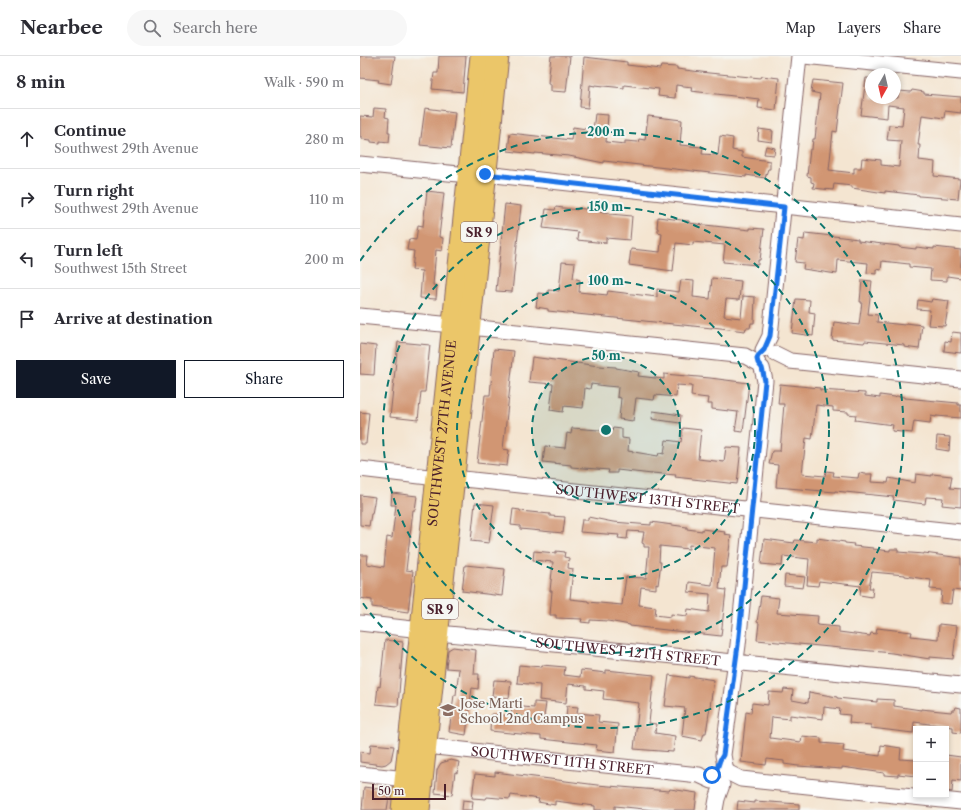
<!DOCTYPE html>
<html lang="en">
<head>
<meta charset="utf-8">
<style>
  :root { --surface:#fff; --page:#f7f7f7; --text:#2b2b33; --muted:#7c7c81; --line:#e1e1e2; --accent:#111827 }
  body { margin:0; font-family:"Libre Caslon Text",serif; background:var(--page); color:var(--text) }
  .controls { position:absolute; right:12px; bottom:12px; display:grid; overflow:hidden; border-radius:0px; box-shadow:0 2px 6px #0003 }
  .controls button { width:36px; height:36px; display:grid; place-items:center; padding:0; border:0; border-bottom:1px solid var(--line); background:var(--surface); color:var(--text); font:20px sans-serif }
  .compass { position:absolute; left:505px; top:12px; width:36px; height:36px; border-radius:50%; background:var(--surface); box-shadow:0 2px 6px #0003; rotate:188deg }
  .scale { position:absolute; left:12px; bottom:10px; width:74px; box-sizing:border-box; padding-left:4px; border:2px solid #4a1f2b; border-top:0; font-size:11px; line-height:14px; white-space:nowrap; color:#4a1f2b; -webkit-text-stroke:3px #f6f6f2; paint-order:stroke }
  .stop { position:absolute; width:12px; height:12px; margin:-9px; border:3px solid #1a73e8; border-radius:50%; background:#fff }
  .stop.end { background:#1a73e8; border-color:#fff; box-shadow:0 1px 4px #0008 }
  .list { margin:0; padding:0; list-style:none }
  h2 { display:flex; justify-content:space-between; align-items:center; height:52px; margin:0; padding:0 16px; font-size:17px }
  h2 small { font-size:13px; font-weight:400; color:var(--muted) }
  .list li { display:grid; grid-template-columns:26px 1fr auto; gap:12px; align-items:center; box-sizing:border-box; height:60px; padding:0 16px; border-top:1px solid var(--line) }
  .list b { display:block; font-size:15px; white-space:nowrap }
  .list p { margin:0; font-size:13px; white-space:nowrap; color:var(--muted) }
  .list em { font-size:13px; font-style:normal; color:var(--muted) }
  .actions { display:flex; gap:8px; padding:12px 16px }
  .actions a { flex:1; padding:9px 0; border:1px solid var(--accent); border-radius:0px; text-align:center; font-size:14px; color:var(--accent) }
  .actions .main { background:var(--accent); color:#fff }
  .icon { flex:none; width:22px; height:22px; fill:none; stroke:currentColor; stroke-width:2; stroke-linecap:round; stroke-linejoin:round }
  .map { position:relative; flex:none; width:601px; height:754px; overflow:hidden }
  header { display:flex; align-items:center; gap:24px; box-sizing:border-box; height:56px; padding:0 20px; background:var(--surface); border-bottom:1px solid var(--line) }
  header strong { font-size:19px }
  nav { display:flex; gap:22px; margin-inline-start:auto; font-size:14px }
  .search { width:280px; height:36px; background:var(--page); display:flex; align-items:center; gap:10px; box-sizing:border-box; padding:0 14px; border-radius:22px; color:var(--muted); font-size:15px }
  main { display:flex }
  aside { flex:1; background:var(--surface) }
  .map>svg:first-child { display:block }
</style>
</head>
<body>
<header>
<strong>Nearbee</strong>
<div class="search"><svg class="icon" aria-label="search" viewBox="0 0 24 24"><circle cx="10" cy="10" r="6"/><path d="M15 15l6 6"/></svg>Search here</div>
<nav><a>Map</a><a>Layers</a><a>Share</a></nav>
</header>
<main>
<aside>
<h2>8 min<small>Walk · 590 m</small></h2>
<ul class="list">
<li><svg class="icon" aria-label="ahead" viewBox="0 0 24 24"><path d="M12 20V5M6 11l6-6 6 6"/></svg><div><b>Continue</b><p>Southwest 29th Avenue</p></div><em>280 m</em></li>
<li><svg class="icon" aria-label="right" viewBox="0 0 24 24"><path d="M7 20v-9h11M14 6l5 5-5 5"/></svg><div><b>Turn right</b><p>Southwest 29th Avenue</p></div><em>110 m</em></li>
<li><svg class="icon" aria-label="left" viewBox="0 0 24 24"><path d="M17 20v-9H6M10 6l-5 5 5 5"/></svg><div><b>Turn left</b><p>Southwest 15th Street</p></div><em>200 m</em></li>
<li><svg class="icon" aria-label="arrive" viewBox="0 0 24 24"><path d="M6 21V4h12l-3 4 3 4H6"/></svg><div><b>Arrive at destination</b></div></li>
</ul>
<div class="actions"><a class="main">Save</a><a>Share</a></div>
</aside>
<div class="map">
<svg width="601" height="754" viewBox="0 0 601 754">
  <rect width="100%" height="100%" fill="#f6f6f2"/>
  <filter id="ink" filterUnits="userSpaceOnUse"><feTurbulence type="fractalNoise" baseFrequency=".025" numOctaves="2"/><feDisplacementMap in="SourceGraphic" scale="8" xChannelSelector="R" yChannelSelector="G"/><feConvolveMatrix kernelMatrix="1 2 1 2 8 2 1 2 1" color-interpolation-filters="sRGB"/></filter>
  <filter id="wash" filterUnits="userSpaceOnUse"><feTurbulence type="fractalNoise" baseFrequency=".012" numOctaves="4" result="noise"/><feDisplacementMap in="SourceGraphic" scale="16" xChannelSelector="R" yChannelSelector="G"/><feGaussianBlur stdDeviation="0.9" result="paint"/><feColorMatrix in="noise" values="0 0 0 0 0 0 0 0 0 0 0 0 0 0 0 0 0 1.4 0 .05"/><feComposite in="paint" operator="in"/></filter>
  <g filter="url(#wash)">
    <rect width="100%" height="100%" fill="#f4e5d1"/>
    <g id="blocks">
      <path fill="#d19673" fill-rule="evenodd" d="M0,0H35L31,28L18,26L19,24L0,22Z
        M79,0H106L103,36L72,33L74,17H78Z
        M191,0H210L206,36L191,35V28L188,27Z
        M224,1L267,6V9L300,13L301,10L317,11V13L349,17L401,22L402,20L419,22L416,54L398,52L399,43L331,35L332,31L316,29L315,42L298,40L299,33L264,29V32L235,29V30L230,29L228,52L220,51Z
        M506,22H511V42H538L539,35L551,36L552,34L564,36V38L601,41V57L585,55L584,62L562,59L558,89H560L559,104L575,106L574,120L600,123L598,143L559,140V139L525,135V137L492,132V130L474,128L473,134L453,132L454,127L451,126V121L447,120L450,93H452L453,83H455L460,38L451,36L453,24L483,27L477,76L473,75L469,114L494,117V112H501L502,102L521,104V109L539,111L541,85L527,84L529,69L542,70L544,51L528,49L527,62L501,59Z
        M14,52L26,53L25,61L29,62L28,76H30L29,86L20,85V87L11,86V84L2,83V81H0V60L13,61Z
        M65,52L95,56L91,92L60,89Z
        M235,58L248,59L246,86L265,88V85L278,86L279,83L285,84L288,60L322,64L320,89L343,91L342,98L358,99L360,80L373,82L372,94L382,96V101L410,105V113H408L405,122L386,119V121L244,105V107L209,100L175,97V98L148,95L150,77L211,84L213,71L233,74Z
        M399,73L413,75L412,86L398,84Z
        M406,90L415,92L414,99L404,98Z
        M67,135L84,137L79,181L83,182L82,195L76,194L73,229L77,230L76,243L60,242L62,215L52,214L54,195L47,194L49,183L56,184L58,169L63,170Z
        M145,148L161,150L152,236L136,235Z
        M196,151L217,154L218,152L250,157V158L272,160L270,184L246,182V187L217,184L218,176L183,172L186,153L195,154Z
        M298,161L329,165V167L345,169L390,174V172L404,173L400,204H398V209L363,206L365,189L333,186V189L316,187L313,215L269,209L271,193L300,196L302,177L298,176V172H297Z
        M445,177L482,181L498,183V185L539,190V191L556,193V191L574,193V191L601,194V222L587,220V225L570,224L571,213L549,211V208L522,205L521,214L516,213V218L507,217L508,207L478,204L477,218L443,213L444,207L435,206L438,183L444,184Z
        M202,206L215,207L213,222L220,224L219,236L247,239L248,235L297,241V233L319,236L321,224L334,225L333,241L350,243L352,222L381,225L379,244L366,243L364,260L381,262L383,240L395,241L394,267H391L390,272H386L385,275L352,271V272L188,255V253L176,251L178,237L188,238V234L199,235Z
        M502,224L512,225L508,258L518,259L517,266L545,269L546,267L562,269L559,293L544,291V289L515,286L505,285L504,287L472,284L474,266L499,269L502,246H500Z
        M436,243L450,244L449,256L455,257L453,280L432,277Z
        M572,243L589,245L585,270L568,269L570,254L557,253L558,244L571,246Z
        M592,276L601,277V297L584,295L585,285L591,286Z
        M38,286L70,289L65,336H61L58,364L30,361Z
        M0,288L16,290L14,319L0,318L1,303H0Z
        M134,293L154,295L143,393L149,394L147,410L117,407L125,339H130Z
        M172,301L239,310L256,311V312L279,316L278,320L304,323V318L350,322L389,327L383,376L375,375L378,356L352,353V348H347L348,342L331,340L332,330L317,329L316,341L295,339L294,344L276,342L273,365L259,363L261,342L257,341L258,331L246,330L231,328L230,333L225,332L223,352L204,350L203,356L190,354L193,328L169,326Z
        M420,328L460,332V334L505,337V340L520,342V339L535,341L536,340L545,341V342L598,347V349H601V362L576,360V361L571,360L570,367L554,365L552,377L532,375L533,369L495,364L496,359L488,358V356L473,355V351L456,349L452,383L446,382L442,418L465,420L466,415L474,416L473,420L498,422L499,417L505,418H512L511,426L528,427L529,422L555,427L556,418L572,420V418L592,420L590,432L601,433V451L582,449L583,442L566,441L565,448L533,444L534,441L475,435V436L416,431L418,409L409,408L412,395H420L424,348H418Z
        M293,355L321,359L320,367L292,363Z
        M0,356L9,357L6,388H0Z
        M212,372L252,375L253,372L262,373V382L269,383L268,395L298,400L299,397L304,398L306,384L321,386L323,372L341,374L338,403L364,406L366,391L381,392L377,428L315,421L316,419L292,417V418L257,414V417H248L249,414L211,411V409L183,406L185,390L205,392L207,377L211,378Z
        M577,380L590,381L589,395L576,393Z
        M32,437L57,440L55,454H53L46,514L53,515L48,556L12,551V544L0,542V499H8L7,508L24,511L27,481L32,482L36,449H31Z
        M0,439L15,441L12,458H11L9,470L0,469Z
        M115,447L134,449L129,487L111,485Z
        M153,453L160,454V455L190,458V460L205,461L203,477L160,473V470L151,469Z
        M228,461L253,466L291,469V466L327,471V473L342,475V473L365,476L364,478L371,479L367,511H361L359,533L366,534L361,580L270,570V569L248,565L230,564V567L221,566L222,563L196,562V559H190L192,535H190L193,506L173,504L174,495L196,497V495L205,496L204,501L209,502L208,512L213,513L210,543L228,545V546L262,549L266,521L286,522L289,491H284V488L282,487L284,476L268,475L267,483L258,482L259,479L220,476L222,464H228ZM329,489L355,492L352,529L329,526L328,536L350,538L349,556L328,553L327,560L311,558V561L295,559L296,551L279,549L281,531L296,533V528L298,529L301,506H299L300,490L329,493Z
        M457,482L485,486V487L494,488L493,490L513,492V493L530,495V493H538V496L564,498V497L601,502V535L593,534L591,548L581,547L582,534L570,533L571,524L545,520V519L512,516L509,532H513L512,541L500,539L501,530L459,525L458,530L447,529L449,503L423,500L422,510L401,508L404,483L434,487L435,484L457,486Z
        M105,509L145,513L142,540L102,535Z
        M425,519L445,521L443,532L424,530Z
        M401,540L419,542L417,557L458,560L457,569L479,571V576L510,580L511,577L516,578L517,572L552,576L551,580L578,583L579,568L597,570L593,603L570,601V603L532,597L397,584L399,567L397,566Z
        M25,584L43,586L38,650L16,648L18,630L20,631Z
        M93,591L116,594L114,618H119L118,633L112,632L106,679L89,676L94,639H96L99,613L86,612L88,594Z
        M159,609L182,611V609L205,611L204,619L220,621L221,614L246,617V614L294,619L289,667L296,668L295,677L315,680L313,696L274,693L279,647L243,643L244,635L226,633V630L208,628L206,647L179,644L180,629L157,627Z
        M309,619L329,622V620L354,624L346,677H344L342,684L322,680L325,652L305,650Z
        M134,624L151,625L149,642L132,640Z
        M424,633L433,634L432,644L448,647L449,636L477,641V642L517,646V643L534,644V650L561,654V653L591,656L592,654H595L596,651L601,652V677L593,676V671L554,666L553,677L511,672V669L489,667L490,659L479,658L480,653L464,651L463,663L430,659V663L412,661L410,682L441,686L442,680L461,682V687L484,689L483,695L520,700L521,689L541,692L540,703L556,704V720L538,718V720L524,719V717L482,711V713L438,710L424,708V705L407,703L406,709L381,706L386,656L391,657L392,647L408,649L409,636L423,637Z
        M174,646L186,647L184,661L206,663L207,650L218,651L217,657L239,659L238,666L258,668L255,696L236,694L237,689L181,683V680L130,675L131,658L151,660L152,650L174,652Z
        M11,688L34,690L31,704L26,708L22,709L0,706V696L10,697Z
        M586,699L601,701V725L593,724L592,736L586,735Z
        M91,704L99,706L97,717L95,716L92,739L75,737L77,714L79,710L81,707Z
        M135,716L237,729L309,735L310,733L337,737L335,754H294L255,750V754H235V750L195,745V749L178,746L179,743L151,739L150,743L127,741L126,743L112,742L115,718L135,720Z
        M4,731L26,734L29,741L27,754H2Z
        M103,744L113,745L112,754H102Z
        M378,745L395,747V745L439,748V754H377Z"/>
    </g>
  </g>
  <g filter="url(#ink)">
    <use href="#blocks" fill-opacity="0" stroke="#866465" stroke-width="1"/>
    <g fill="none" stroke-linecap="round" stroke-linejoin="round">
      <defs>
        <g id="minor">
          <path d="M444,0L601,16"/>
          <path d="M0,108L108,119"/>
          <path d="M125,118L601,169"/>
          <path d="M0,260L92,269"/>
          <path d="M110,271L385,300L398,307"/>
          <path d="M403,294L410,280L439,0"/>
          <path d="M416,298L430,305L601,323"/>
          <path d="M0,413L77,422"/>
          <path id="s1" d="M94,422L601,476"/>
          <path d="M0,567L61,574"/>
          <path id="s2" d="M77,577L155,584L601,629"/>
          <path id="s3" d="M66,690L339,719L352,725"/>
          <path d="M366,715L363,699L378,589L405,325L402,312"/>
          <path d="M367,716L381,723L601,746"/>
          <path d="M0,718L46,723"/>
          <path d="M355,754L357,743L362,729"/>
        </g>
        <g id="highway">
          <path id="s4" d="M42,754L121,0"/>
          <path d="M59,754L138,0"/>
        </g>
      </defs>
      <use href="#minor" stroke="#866465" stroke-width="17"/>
      <use href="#highway" stroke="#866465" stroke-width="23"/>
      <use href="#minor" stroke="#fff" stroke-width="15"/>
      <use href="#highway" stroke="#ebc669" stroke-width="21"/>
    </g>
  </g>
  <g fill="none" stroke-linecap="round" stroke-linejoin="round" filter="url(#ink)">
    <path stroke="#1a73e8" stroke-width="5" d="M125,118L424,151L410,280L404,294L398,300L397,303L398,307L402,312L405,325L378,589L363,699L360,704L357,713L352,719"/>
  </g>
  <circle cx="246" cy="374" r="74" fill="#0f766e" fill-opacity=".12"/>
  <g fill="none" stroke="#0f766e" stroke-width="2" stroke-dasharray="7 5">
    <circle cx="246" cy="374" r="74"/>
    <circle cx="246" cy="374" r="149"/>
    <circle cx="246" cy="374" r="223"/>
    <path d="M0 205A298 298 0 1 1 0 543"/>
  </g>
  <defs>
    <symbol id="school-bare" viewBox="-9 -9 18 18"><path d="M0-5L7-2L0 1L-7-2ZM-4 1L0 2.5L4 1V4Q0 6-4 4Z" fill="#8d6e63" stroke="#f6f6f2" stroke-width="2.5" paint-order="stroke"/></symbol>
  </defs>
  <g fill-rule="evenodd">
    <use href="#school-bare" x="77" y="643" width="22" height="22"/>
  </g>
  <g text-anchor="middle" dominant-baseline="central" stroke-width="4" stroke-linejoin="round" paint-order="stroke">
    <g fill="#f6f6f2" stroke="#7e6067" stroke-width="1">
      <rect x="101" y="166" width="36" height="20" rx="3"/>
      <rect x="62" y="543" width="36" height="20" rx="3"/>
    </g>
    <g font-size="12" font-weight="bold" fill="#4a1f2b">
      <text x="119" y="176">SR 9</text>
      <text x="80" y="553">SR 9</text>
    </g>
    <g font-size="13" fill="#4a1f2b" stroke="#f6f6f2">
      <text stroke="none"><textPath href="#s4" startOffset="379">SOUTHWEST 27TH AVENUE</textPath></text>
      <text stroke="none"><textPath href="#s1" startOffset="195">SOUTHWEST 13TH STREET</textPath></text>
      <text stroke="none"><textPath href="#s2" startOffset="192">SOUTHWEST 12TH STREET</textPath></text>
      <text stroke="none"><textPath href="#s3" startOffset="137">SOUTHWEST 11TH STREET</textPath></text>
    </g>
    <g font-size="13" fill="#785e54" stroke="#f6f6f2" text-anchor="start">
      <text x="100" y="647">Jose Marti<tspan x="100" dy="15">School 2nd Campus</tspan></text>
    </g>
  </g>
  <circle cx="246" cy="374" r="6" fill="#0f766e" stroke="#f6f6f2" stroke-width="2"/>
  <g font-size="12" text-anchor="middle" font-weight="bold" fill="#0f766e" stroke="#f6f6f2" stroke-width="4" stroke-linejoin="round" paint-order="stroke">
    <text x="246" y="80">200 m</text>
    <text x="246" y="155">150 m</text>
    <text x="246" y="229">100 m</text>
    <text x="246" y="304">50 m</text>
  </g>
</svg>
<div class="controls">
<button>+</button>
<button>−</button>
</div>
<svg class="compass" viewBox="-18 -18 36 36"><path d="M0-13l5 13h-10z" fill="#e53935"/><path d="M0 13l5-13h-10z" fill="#7c7c81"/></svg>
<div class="scale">50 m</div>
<div class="stop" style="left:352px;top:719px"></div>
<div class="stop end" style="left:125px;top:118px"></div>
</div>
</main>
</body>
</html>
